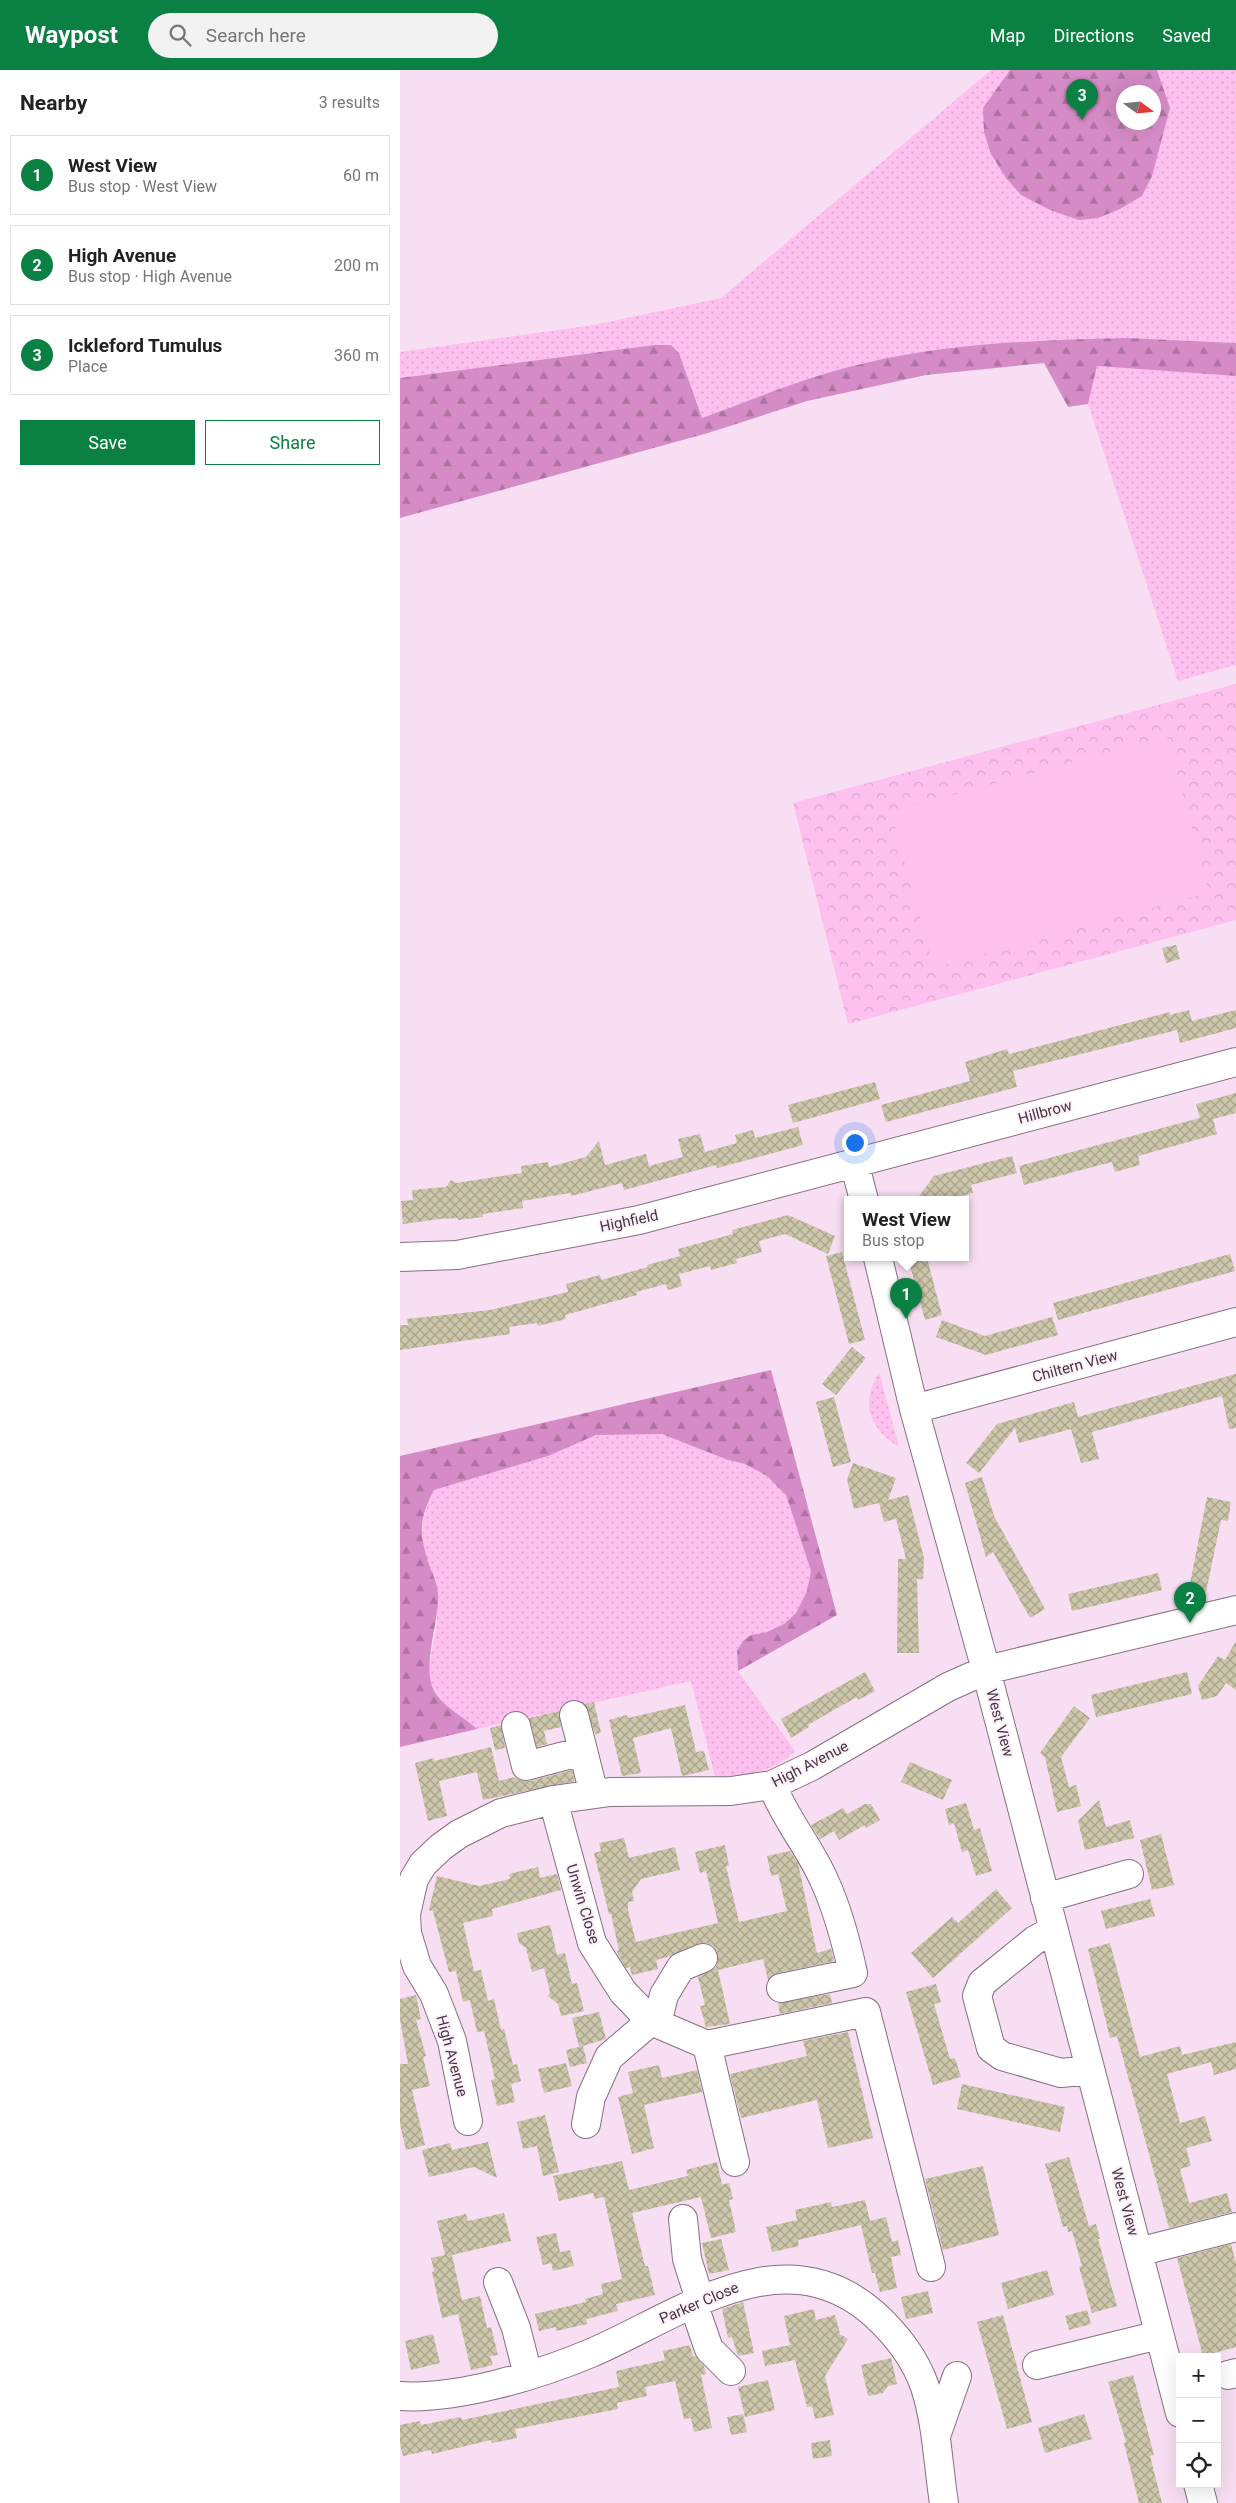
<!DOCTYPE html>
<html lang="en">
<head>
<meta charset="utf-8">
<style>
  :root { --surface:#fff; --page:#f2f2f2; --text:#222; --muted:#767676; --line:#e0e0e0; --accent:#0b8043 }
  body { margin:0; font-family:Roboto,sans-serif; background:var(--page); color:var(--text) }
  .controls { position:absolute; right:15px; bottom:15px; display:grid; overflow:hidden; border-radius:0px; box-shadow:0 5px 20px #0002 }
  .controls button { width:45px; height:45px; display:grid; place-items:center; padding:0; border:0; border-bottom:1px solid var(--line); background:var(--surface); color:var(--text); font:25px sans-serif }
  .compass { position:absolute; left:716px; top:15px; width:45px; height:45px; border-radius:50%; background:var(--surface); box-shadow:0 5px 20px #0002; rotate:105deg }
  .you { position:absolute; left:454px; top:1072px; width:18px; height:18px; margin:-12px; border:4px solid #fff; border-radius:50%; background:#1a73e8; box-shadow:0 0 0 8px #1a73e833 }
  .badge { display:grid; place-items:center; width:32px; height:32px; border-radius:50%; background:var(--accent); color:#fff; font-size:16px; font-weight:700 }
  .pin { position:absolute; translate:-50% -41px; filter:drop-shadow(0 1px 2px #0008) }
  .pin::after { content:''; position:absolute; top:26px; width:18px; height:15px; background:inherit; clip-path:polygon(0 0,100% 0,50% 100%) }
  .popup { position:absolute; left:444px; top:1126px; width:125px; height:65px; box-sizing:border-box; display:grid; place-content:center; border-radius:0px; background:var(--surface); filter:drop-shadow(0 1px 4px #0005); font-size:16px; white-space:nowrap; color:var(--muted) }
  .popup b { font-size:19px; color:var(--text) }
  .popup::after { content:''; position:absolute; left:50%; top:100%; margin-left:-10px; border:10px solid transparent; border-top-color:var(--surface) }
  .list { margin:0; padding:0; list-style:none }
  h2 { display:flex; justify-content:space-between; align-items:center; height:65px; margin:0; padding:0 20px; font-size:21px }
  h2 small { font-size:16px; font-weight:400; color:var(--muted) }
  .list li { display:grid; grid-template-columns:32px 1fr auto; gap:15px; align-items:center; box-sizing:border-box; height:80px; margin:0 10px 10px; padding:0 10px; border:1px solid var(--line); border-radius:0px }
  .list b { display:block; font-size:19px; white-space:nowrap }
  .list p { margin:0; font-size:16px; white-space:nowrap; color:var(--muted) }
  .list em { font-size:16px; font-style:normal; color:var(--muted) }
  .actions { display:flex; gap:10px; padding:15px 20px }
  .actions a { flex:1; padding:11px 0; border:1px solid var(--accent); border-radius:0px; text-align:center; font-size:18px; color:var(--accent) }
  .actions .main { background:var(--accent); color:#fff }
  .icon { flex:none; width:28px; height:28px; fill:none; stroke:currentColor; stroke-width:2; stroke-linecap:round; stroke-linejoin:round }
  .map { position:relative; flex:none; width:836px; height:2433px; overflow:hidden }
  header { display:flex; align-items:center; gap:30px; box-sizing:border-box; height:70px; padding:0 25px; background:var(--accent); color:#fff }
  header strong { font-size:24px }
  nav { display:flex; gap:28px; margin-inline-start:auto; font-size:18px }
  .search { width:350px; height:45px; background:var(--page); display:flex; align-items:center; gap:12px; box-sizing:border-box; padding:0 18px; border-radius:28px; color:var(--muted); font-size:19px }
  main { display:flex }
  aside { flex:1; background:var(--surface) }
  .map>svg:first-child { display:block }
</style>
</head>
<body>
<header>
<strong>Waypost</strong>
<div class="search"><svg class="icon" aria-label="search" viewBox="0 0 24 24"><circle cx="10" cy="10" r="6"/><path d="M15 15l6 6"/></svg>Search here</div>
<nav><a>Map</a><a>Directions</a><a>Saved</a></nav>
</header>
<main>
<aside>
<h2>Nearby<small>3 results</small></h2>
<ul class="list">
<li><span class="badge">1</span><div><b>West View</b><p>Bus stop · West View</p></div><em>60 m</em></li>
<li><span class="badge">2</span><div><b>High Avenue</b><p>Bus stop · High Avenue</p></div><em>200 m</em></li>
<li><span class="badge">3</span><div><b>Ickleford Tumulus</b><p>Place</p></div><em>360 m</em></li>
</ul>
<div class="actions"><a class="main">Save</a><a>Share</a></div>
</aside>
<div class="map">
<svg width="836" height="2433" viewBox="0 0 836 2433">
  <defs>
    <pattern id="grass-dots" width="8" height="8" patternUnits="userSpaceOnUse" patternTransform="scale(1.25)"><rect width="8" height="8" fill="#fdc0ef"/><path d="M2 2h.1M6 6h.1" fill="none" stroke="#daa6ce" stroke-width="1.8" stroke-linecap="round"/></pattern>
    <pattern id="forest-firs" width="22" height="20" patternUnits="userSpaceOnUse" patternTransform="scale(1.25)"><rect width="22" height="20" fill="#d58bc5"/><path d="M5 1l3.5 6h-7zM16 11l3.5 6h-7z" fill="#ae73a1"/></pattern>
    <pattern id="park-crowns" width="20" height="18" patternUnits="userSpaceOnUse" patternTransform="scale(1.25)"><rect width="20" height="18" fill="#fdc0ef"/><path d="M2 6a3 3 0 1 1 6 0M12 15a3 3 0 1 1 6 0" fill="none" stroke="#daa6ce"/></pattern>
    <pattern id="building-cross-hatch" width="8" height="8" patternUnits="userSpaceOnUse" patternTransform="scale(1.25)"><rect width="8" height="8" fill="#ccc6aa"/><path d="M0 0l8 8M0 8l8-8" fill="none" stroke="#a7a28c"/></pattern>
  </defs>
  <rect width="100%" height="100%" fill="#f8def2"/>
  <path fill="url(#grass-dots)" fill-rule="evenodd" d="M591,0H836V273C729,268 622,265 516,284C498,287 480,289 463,293C409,308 355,328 302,348L279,283L254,275L0,308V282L194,255L321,228ZM724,22H754V52H724Z
    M697,296L836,306V595L778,611L688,334Z
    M479,1302L499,1377C469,1357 460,1335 479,1302Z
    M236,1363L262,1364L328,1390L345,1394L367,1406L386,1425L411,1501L407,1521L396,1543L384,1554L367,1562L351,1565L337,1591L338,1601L395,1681C371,1704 346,1705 315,1707L291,1611L77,1659C64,1647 42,1637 34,1622C22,1599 37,1570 37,1546C37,1538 33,1528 31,1520C23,1481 15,1457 34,1420L148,1386L196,1365Z"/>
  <path fill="url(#forest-firs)" fill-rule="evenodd" d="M610,0H757L770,38L752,106L742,126L720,139L698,148L679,150L650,140L621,125L606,108L591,84L584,62L583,38ZM754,22V52H724V22Z
    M726,268L836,273V306L697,296L688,334L668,337L644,293L526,305L407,331L308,363L0,448V308L254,275H271L279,283L302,348C356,328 409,306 465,293C550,273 639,270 726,268Z
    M371,1300L437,1545L338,1601L337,1581L343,1571L351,1565L367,1562L384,1554L396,1543L407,1521L411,1501L386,1425L367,1406L345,1394L328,1390L262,1364L196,1365L148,1386L34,1420C18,1451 19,1465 30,1497C33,1505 37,1514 38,1522C40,1551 21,1595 34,1621C42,1636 64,1647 77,1659L0,1677V1386Z"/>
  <path fill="url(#park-crowns)" d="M836,614V850L448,954L393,733Z"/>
  <path fill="#fdc0ef" d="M767,666L809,822L534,898L491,742Z"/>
  <path fill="url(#building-cross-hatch)" d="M776,875L780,889L766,893L762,878Z
    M789,940L792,951L836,940V958L780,973L777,960L613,1001L617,1017L486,1052L481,1035L570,1011L565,992L607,979L609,984L770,942V945Z
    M475,1012L480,1029L393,1053L388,1035Z
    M836,1023V1043L813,1049L817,1064L738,1086L740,1095L715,1102L712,1092L624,1115L619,1096L800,1048L796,1034Z
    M398,1057L403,1075L317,1098L316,1095L224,1120L222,1113L171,1126L170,1123L122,1131L123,1138L83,1144V1147L58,1150V1148L40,1149L3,1154L1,1131L13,1130L12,1120L46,1117L51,1110L56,1113L122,1103L121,1096L148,1092L149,1097L186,1087L199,1071L205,1095L246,1084L249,1096L283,1087L278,1069L300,1064L305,1082L337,1073L335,1065L353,1060L355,1068Z
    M612,1086L617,1103L571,1115L573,1123L545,1130H516L534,1106Z
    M388,1145L435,1166L428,1184L385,1164L359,1171L362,1182L336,1189L337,1193L311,1200L310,1196L279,1204L282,1216L268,1220L266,1214L236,1222L237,1225L165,1245L166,1249L138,1256L137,1253L109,1257L110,1264L0,1280V1255H8L7,1249L90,1240L168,1222L166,1214L200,1205L201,1210L248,1197L247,1195L280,1186L278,1179L333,1164L332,1160Z
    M442,1182L465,1270L449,1274L426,1186Z
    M830,1184L835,1201L658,1250L653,1233Z
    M508,1188H527L542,1245L525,1250Z
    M652,1247L658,1265L586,1285L536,1267L542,1250L585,1266Z
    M452,1277L466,1288L436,1325L422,1314Z
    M836,1304V1358L829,1359L822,1326L692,1362L699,1389L681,1393L671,1359L619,1373L615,1358L579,1403L566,1393L597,1354L674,1332L678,1347Z
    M434,1327L451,1392L433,1397L416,1332Z
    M453,1393L496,1408L488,1430L508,1425L524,1488L523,1509H517L519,1583H497L498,1489H506L496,1449L484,1452L479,1433L454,1439L447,1410Z
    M582,1407L594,1446L645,1539L630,1548L593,1482L586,1487L565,1413Z
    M807,1427L831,1432L828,1451L821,1450L806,1522L789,1519Z
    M758,1503L762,1520L672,1541L668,1524Z
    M836,1571V1620L826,1613L817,1626L802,1630L798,1616L818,1586L825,1590Z
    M465,1602L475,1621L458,1630L457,1627L432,1641L408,1655L409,1657L391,1668L381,1649Z
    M787,1602L792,1624L696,1647L691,1625Z
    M194,1632L201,1663L195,1664L185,1634Z
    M285,1635L296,1682L304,1681L309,1700L282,1706L271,1658L233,1668L241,1703L222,1706L209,1650L227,1645L228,1648Z
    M674,1636L690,1648L661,1687L669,1717L676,1715L681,1736L657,1742L645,1687L640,1683Z
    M159,1641L161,1657L144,1661L147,1674L137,1677L129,1648Z
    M101,1655L105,1678L95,1680L90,1658Z
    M91,1677L99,1711L115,1707L122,1711H130L172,1700L175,1711L83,1730L77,1702L39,1711L47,1746L28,1751L15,1693L34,1688V1691Z
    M510,1692L552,1710L543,1730L501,1712Z
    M699,1730L706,1757L730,1750L734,1768L685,1780L678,1751Z
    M566,1733L574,1760L580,1758L592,1801L576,1806L568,1780L562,1782L554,1753L549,1755L545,1739Z
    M465,1734H471L480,1750L466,1758L465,1755L439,1770L434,1761L420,1769L411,1755L443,1738L447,1744Z
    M761,1764L774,1815L752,1820L740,1770Z
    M224,1768L229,1788L275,1777L280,1800L241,1809L232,1822L234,1831L228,1832V1840L236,1872L318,1853L306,1801L300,1803L295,1782L325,1775L329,1796H326L339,1852L387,1841L378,1804L371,1806L367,1786L390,1781L398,1793L417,1883L431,1879L434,1891L378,1903L368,1910L363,1889L318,1900L330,1954L306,1957L300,1936L305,1935L298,1907L316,1897L318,1890L317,1882L313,1876L306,1873L297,1874L271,1886L256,1890L258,1899L232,1905L230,1897L226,1898L218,1885L217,1881L219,1880L211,1844H209L194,1783L201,1781L199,1773Z
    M138,1797L140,1808L157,1804L161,1820L92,1839L93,1846L63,1853L74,1901L81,1900L88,1931L94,1929L101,1960L104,1959L113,1995L117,1994L121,2011L111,2014L115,2032L97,2036L91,2010L95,2009L84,1961L77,1962L70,1930L63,1932L56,1901L49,1902L33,1841L29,1840L37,1806L79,1816L110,1809L109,1804Z
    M596,1819L612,1838L533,1908L511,1883L552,1847L558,1853Z
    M750,1829L755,1846L706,1859L701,1841Z
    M150,1855L157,1885L165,1883L172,1914L177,1913L184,1941L161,1946L158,1934L148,1926L150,1922L144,1898L132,1902L126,1878L119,1873L117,1863Z
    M710,1873L740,1987L780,1976L782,1985L836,1972V1999L814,2005L811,1992L767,2004L780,2053L805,2046L812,2071L786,2078L791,2096L780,2099L789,2133L827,2123L832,2142L769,2158L717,1966L710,1968L688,1879Z
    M536,1914L541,1932L534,1934L550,1989L555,1988L561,2007L533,2015L506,1922Z
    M430,1924L432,1933L380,1944L378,1933Z
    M16,1925L21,1949L16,1950L26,1986L23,1987L30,2016L12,2020L25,2075L6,2080L0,2054V1994H8L0,1949V1929Z
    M199,1942L206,1969L179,1977L172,1948Z
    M448,1962L473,2068L428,2078L417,2030L341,2048L330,2004L407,1986L403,1971Z
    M183,1976L187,1993L170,1997L166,1980Z
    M166,1993L172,2016L144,2023L138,1999Z
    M259,1995L262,2008L297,2000L302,2022L244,2035L254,2078L232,2084L218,2027L233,2023L228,2002Z
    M562,2014L665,2037L660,2062L557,2039Z
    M145,2045L159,2102L143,2106L137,2076L123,2079L117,2052Z
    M88,2072L97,2108L74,2097L29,2107L22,2080L50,2073L52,2080Z
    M669,2087L689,2156L696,2154L700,2169H698L717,2236L692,2243L679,2197L682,2196L672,2161L668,2162L667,2156L663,2157L645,2094Z
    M222,2091L229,2120L288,2106L286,2100L317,2092L322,2115L329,2113L333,2129L329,2130L336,2162L311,2168L301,2127L232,2143L245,2196H248L255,2225L216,2234L218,2241L186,2249L187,2254L156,2261V2257L139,2261L135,2244L186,2232L185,2229L203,2224L201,2214L222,2209L204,2127L195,2129L193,2123L159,2131L153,2106Z
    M583,2096L599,2165L543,2180L525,2109Z
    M465,2130L470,2151L486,2147L492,2172L498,2170L501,2185L491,2187L497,2218L480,2222L475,2203H472L461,2155L398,2170L399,2176L372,2182L366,2157L397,2150L395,2140L431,2132L432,2137Z
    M104,2143L111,2171L52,2185L62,2230L80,2226L87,2258L91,2257L98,2285L90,2286L93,2295L71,2300L58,2244L42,2248L32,2202L34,2201L31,2188L45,2185L37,2151L66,2144L68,2151Z
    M156,2163L160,2182L170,2180L174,2196L153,2201L151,2193L143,2195L136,2167Z
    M321,2169L329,2200L309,2204L302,2173Z
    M831,2174L836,2193V2277L803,2286L777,2188Z
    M647,2200L654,2225L608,2239L601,2213Z
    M528,2221L533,2243L506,2249L501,2227Z
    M343,2232L354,2283L338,2286L332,2267L328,2268L322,2239Z
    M414,2239L416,2250L435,2245L440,2264L448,2269L425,2306L434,2345L415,2349L412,2336L407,2337L395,2290L365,2296L362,2281L390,2275L384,2246Z
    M687,2240L691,2254L669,2260L665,2246Z
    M603,2245L632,2352L607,2359L577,2252Z
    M33,2264L40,2293L11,2300L5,2271Z
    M290,2275L293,2287L295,2286L304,2296L306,2304L301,2305L312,2358L294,2362L291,2348L284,2349L275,2311L245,2317L247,2326L217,2333L218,2339L115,2359L117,2368L92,2373L91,2370L32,2384L31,2380L3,2386L0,2374V2355L20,2351L21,2355L61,2347L62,2350L219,2317L216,2301L265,2290L263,2281Z
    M491,2288L497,2314L488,2316L483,2323L468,2326L461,2295Z
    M733,2305L754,2385L750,2386L762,2433H739L724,2373L726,2372L708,2312Z
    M368,2310L375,2340L345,2347L338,2317Z
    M343,2344L347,2362L331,2365L327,2347Z
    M684,2344L692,2369L645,2383L638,2358Z
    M430,2370L432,2386L413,2389L411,2373Z"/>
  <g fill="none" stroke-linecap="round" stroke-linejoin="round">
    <defs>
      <path id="minor" d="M454,1092L464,1130
        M0,1187L57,1185L239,1150L836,992
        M478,1188L514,1339L586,1600L780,2343
        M514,1339L836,1252
        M174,1645L194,1724
        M116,1656L126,1696L183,1681
        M372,1715C385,1749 409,1776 424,1810C438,1840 446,1871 453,1903L381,1918
        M153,1730L192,1873L223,1922L251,1951L307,1975
        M645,1828L729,1804
        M654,1860L635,1870L582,1913L577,1926L591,1978L602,1986L661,2003L690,2000
        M257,1954L264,1925L281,1897L303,1888
        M307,1975L466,1942L531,2197
        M307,1975L335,2092
        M68,2051L52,1971L34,1924L17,1896L7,1863L6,1844L14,1809L23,1794L41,1777L59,1764L101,1743L153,1730L210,1722L331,1721L372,1715L412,1696L548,1617L586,1600L836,1540
        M186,2054L191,2027L209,1987L251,1951
        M283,2149L287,2189L300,2230
        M738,2182L836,2157
        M98,2212L116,2258L128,2305
        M293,2233L309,2279L331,2301
        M637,2295L759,2265
        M828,2305L836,2303
        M0,2326C56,2330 139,2305 191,2283C280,2245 382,2163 474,2244C496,2264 515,2288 525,2317C537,2354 538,2395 544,2433
        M536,2366L557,2306
        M798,2414L803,2433"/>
    </defs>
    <use href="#minor" stroke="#866f80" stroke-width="30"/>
    <use href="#minor" stroke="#fff" stroke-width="28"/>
  </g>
  <g text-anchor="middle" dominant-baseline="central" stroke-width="4" stroke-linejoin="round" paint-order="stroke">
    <g font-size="15" fill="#42383f" stroke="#ffeffb">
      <text transform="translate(645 1042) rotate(-15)">Hillbrow</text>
      <text transform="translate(229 1151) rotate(-12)">Highfield</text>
      <text transform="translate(675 1296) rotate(-15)">Chiltern View</text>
      <text transform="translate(600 1653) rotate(75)">West View</text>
      <text transform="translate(410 1694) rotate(-27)">High Avenue</text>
      <text transform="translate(183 1834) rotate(73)">Unwin Close</text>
      <text transform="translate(52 1986) rotate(75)">High Avenue</text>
      <text transform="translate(725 2132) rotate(75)">West View</text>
      <text transform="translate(299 2233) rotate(-23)">Parker Close</text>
    </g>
  </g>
</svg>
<div class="controls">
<button>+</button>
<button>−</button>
<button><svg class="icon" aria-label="locate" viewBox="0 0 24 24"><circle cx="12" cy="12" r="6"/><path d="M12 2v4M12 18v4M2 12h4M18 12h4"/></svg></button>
</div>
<svg class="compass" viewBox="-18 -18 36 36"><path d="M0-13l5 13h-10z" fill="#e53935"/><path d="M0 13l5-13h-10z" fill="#767676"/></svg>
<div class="you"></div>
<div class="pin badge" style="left:506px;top:1249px">1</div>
<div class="popup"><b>West View</b>Bus stop</div>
<div class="pin badge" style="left:790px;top:1553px">2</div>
<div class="pin badge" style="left:682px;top:50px">3</div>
</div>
</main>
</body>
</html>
